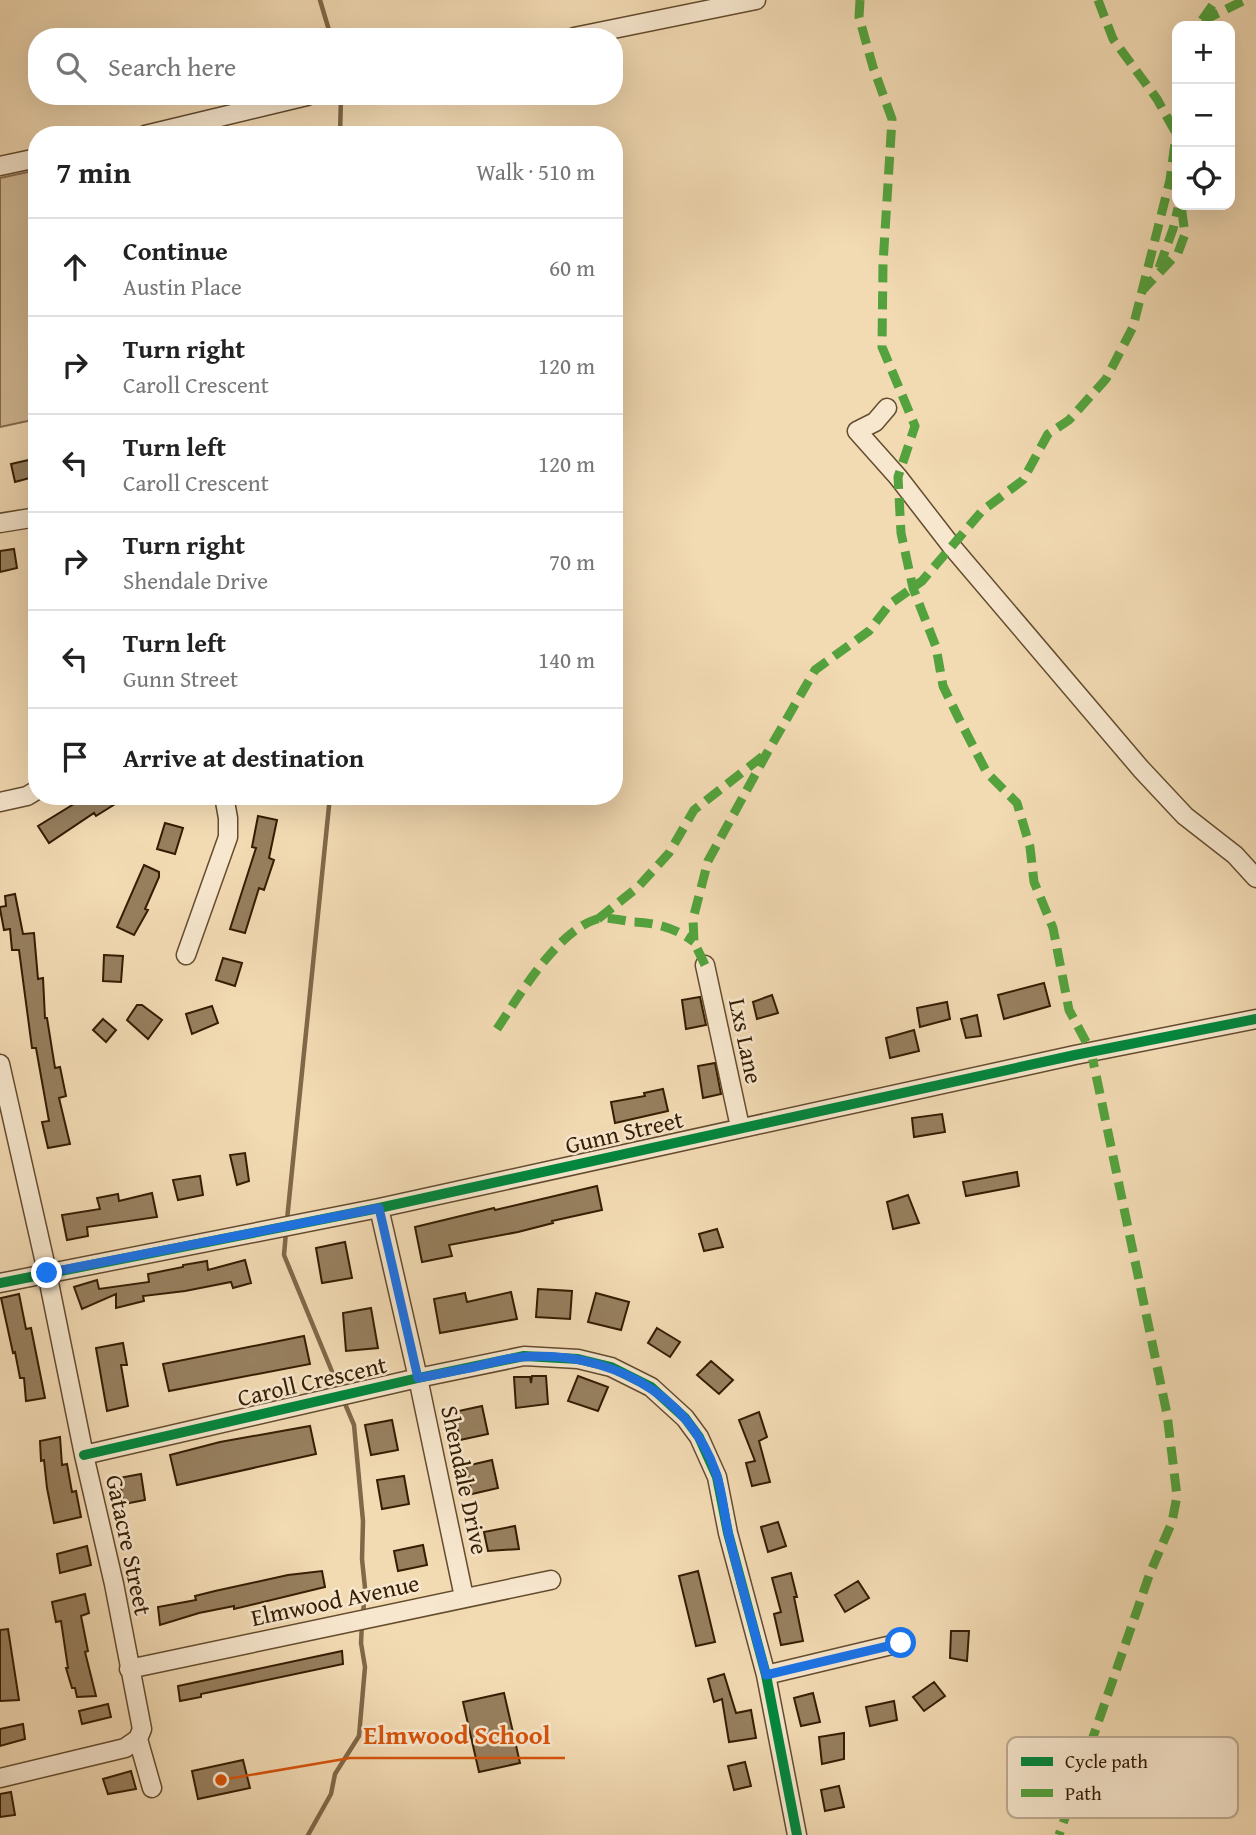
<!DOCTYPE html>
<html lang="en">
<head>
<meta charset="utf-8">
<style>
  :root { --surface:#fff; --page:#f2f2f2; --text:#222; --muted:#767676; --line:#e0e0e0 }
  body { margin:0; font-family:"Gentium Book Plus",serif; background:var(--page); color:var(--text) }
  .controls { position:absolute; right:21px; top:21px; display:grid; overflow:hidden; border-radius:14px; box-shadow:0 7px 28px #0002 }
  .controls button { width:63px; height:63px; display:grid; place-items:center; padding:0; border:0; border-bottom:2px solid var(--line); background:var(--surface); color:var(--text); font:35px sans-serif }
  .stop { position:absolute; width:21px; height:21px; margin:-16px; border:5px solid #1a73e8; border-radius:50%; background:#fff }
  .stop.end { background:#1a73e8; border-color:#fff; box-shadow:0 2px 7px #0008 }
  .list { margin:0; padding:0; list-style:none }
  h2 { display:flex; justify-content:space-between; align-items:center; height:91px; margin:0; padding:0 28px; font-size:30px }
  h2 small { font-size:23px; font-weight:400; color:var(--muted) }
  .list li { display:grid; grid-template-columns:46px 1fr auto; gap:21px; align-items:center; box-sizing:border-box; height:98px; padding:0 28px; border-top:2px solid var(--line) }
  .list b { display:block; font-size:26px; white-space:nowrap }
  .list p { margin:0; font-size:23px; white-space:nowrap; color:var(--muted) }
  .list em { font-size:23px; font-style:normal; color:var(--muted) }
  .icon { flex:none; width:38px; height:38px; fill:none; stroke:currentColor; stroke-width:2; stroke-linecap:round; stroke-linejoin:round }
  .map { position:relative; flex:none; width:1256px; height:1835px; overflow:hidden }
  .search { position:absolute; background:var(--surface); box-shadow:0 7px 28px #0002; left:28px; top:28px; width:595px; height:77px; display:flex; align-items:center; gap:18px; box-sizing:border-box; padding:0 24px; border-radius:28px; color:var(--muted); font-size:26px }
  .panel { position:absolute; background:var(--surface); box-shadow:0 7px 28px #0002; left:28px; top:126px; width:595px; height:679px; border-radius:28px }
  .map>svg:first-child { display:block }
</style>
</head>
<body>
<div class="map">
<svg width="1256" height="1835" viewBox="0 0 1256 1835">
  <rect width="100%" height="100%" fill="#f2dab3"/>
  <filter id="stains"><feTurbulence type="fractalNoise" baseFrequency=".00286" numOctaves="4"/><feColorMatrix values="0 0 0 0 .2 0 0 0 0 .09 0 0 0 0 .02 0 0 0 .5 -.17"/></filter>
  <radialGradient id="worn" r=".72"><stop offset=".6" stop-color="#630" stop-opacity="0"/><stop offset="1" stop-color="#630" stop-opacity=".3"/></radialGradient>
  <path fill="#d2ba95" stroke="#846c4c" stroke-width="2" d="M37,170V419L0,427V178Z"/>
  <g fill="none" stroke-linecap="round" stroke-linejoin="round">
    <path stroke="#806848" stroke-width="4.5" d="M320,0L331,37
      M340,135L341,96
      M287,1220L330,796
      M286,1232L284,1255L340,1391
      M343,1399L354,1425L363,1521L362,1559L365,1588L363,1615
      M308,1835L331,1794L335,1774L359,1736L365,1667L361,1643L362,1623"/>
  </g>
  <path fill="#977f5e" stroke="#351d02" stroke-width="2" d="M37,458V476L15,482L11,464Z
    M14,549L17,568L0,572V551Z
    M87,796H128L96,816L94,813L49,843L38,826Z
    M258,816L277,820L269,858L274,860L264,890L259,888L245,933L230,929L256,848L252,847Z
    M165,823L183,828L175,854L157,849Z
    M144,865L159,872V877L145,909L148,910L134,935L117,927Z
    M15,894L23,934L34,933L38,979L43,978L45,1018H47L55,1068L60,1067L66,1096L59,1098L70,1144L48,1148L42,1122L49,1121L36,1048H32L19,950H12L10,929L4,930L0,909V907L6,906L5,896Z
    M104,955L123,956L121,982L103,981Z
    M223,958L242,963L235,986L216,980Z
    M1044,983L1050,1006L1004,1019L998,995Z
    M772,995L778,1013L757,1019L753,1002Z
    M700,997L706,1025L686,1029L682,1000Z
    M947,1002L950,1019L920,1027L917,1008Z
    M137,1005H142L162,1020L148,1039L127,1020Z
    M212,1006L218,1023L192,1034L186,1014Z
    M977,1015L981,1036L966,1038L961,1019Z
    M103,1019L116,1030L106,1042L93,1030Z
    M914,1030L919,1051L890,1058L886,1038Z
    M715,1063L721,1094L703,1098L698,1066Z
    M663,1089L668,1111L615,1123L611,1102L645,1096L644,1093Z
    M942,1114L945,1132L914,1137L912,1118Z
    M245,1153L249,1181L237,1185L230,1155Z
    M1017,1172L1019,1186L966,1196L963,1182Z
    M200,1176L203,1195L178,1200L173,1180Z
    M597,1186L602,1210L552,1221L553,1223L518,1232L449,1245L452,1256L422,1262L415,1227L494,1208L495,1210Z
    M152,1193L157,1217L87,1227L88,1236L67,1240L62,1215L100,1209L97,1198L118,1194L119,1201Z
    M908,1195L919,1223L893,1229L887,1202Z
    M717,1229L723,1247L704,1251L699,1234Z
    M345,1242L352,1278L322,1283L316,1248Z
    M245,1260L251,1283L233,1288L231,1282L185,1291L143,1296L144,1301L116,1308V1294L82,1309L74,1287L97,1280L99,1289L149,1282L148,1274L183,1267V1265L207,1261L208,1270Z
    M538,1289L572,1291L570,1319L536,1317Z
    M511,1292L517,1319L440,1333L434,1299L465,1293L467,1302Z
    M596,1293L629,1302L621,1330L588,1322Z
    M19,1294L26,1329L31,1328L45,1398L26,1401L24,1378H20L15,1352L13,1353L1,1298Z
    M371,1308L378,1348L346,1351L343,1313Z
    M657,1328L680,1342L670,1357L648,1343Z
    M304,1336L310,1364L169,1391L163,1364Z
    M123,1343L127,1365H121L128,1406L107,1411L96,1348Z
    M711,1361L733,1380L719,1394L697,1375Z
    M532,1376H546L548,1404L516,1408L514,1377H530L531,1383Z
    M578,1376L608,1387L598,1411L568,1401Z
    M482,1406L488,1434L460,1440L454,1412Z
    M759,1412L767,1437L759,1441L770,1482L752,1486L746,1463L755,1461L739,1420Z
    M392,1420L398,1450L371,1455L365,1425Z
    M310,1426L316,1454L177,1485L170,1455L220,1442Z
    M60,1437L62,1465L67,1464L72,1492L76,1491L81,1517L54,1523L47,1488L44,1460L41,1461L40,1441Z
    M492,1460L498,1488L472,1494L466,1466Z
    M141,1474L145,1500L124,1504L119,1478Z
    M404,1476L409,1504L382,1509L377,1480Z
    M778,1522L786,1546L768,1552L761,1527Z
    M515,1526L519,1549L488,1551L484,1532Z
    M423,1545L427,1565L398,1571L394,1551Z
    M87,1546L91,1565L60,1573L57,1554Z
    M322,1571L325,1587L234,1609V1606L199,1613L160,1625L158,1607L196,1600L195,1596L215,1591L288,1575Z
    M698,1571L715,1642L696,1646L679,1576Z
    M791,1573L797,1597H794L803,1641L781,1645L774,1614L781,1612L772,1578Z
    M858,1581L869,1598L845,1612L835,1595Z
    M85,1594L89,1613L81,1616L88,1651L85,1652L96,1696L77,1697L75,1688H72L66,1668H68L61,1621L56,1622L52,1602Z
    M8,1629L19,1700L0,1701V1630Z
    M951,1631H969L967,1661L950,1658Z
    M342,1651L343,1664L201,1694V1697L180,1701L178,1686Z
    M724,1674L736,1713L751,1710L756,1738L729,1742L722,1699L714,1702L708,1679Z
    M934,1682L945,1696L924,1711L913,1697Z
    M504,1693L520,1763L479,1772L463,1702Z
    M813,1693L820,1722L801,1726L794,1698Z
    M894,1701L897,1720L870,1726L866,1707Z
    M108,1704L111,1717L82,1724L79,1711Z
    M23,1724L25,1739L0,1746V1729Z
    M844,1733V1759L822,1764L819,1737Z
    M243,1760L250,1788L198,1799L192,1771Z
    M745,1762L751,1786L734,1790L728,1766Z
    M131,1771L136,1789L108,1794L103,1779Z
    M839,1786L844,1807L825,1811L821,1790Z
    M11,1792L15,1815L0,1817V1794Z"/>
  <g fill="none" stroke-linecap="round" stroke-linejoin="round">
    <defs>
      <path id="minor" d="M574,37L756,0
        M145,135L307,96
        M0,166L37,158
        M887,408L875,422L857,431L898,477L953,548L1141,769L1185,816L1235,855L1256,878
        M0,523L37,517
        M0,802L27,796L37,790
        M186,955L228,837V818L224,796
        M705,965L740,1127
        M0,1064L45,1263L84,1455L114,1584L142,1729L138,1739L152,1788
        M379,1208L418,1378L464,1597
        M0,1283L379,1208L1075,1055L1256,1019
        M84,1455L418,1378L524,1356L578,1359L611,1367L651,1387L685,1418L699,1437L717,1477L728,1533L766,1675L797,1835
        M129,1669L551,1580
        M766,1675L900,1643
        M0,1778L125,1748L138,1739"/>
    </defs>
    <use href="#minor" stroke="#644c2e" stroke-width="21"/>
    <use href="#minor" stroke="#f7e7ce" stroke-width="18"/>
    <path stroke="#53a23d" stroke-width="9" stroke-dasharray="18 9" stroke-linecap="butt" d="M860,0L859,17L873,67L892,119L883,264L882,347L915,426L898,477L901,533L913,588L936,647L943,686L959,719L987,773L1017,803L1030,847L1034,882L1053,928L1069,1010L1091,1051L1167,1414L1177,1496L1172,1522L1150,1573L1059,1835
      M1098,0L1113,39L1157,99L1177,135
      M1202,20L1216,0
      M1202,21L1245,0
      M1159,268L1173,229L1178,208
      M1141,292L1178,253L1185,234L1181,205
      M598,919L638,887L669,853L694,810L763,756
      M705,965L694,942L693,919L708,861L767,753L815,670L869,631L890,604L922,581L982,511L1023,480L1048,434L1069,420L1106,379L1133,327L1170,180L1177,128
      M497,1029C519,996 557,931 597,919C607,916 623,921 634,922C657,923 676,928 694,942"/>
    <defs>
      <path id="cycleway" d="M0,1283L379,1208L1075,1055L1256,1019
        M84,1455L418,1378L524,1356L578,1359L611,1367L651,1387L685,1418L699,1437L717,1477L728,1533L766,1675L797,1835"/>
    </defs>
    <use href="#cycleway" stroke="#f7e7ce" stroke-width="15"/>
    <use href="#cycleway" stroke="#00873e" stroke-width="10"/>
  </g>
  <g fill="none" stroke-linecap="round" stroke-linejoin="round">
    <path stroke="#1a73e8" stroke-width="9" d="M47,1273L379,1208L418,1378C436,1375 453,1371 470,1368C488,1364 505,1358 522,1357C606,1350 688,1392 716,1473C723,1493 724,1515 729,1536C740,1582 754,1628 766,1675L901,1643"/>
  </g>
  <g text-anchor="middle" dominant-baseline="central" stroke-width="5" stroke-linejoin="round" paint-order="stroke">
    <g font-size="24" fill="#351d02" stroke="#f7e7ce">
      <text transform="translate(746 1041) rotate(78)">Lxs Lane</text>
      <text transform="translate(624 1132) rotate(-13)">Gunn Street</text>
      <text transform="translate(312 1381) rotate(-13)">Caroll Crescent</text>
      <text transform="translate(465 1480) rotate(78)">Shendale Drive</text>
      <text transform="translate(129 1545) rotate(78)">Gatacre Street</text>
      <text transform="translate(335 1600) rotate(-12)">Elmwood Avenue</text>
    </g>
  </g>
  <rect x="1007" y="1737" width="231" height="81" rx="10" fill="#f7e7ce" stroke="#bdaa91" stroke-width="2"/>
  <rect x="1021" y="1757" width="32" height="9" fill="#00873e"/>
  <rect x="1021" y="1789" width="32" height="8" fill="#53a23d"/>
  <g font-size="19" fill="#351d02">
    <text x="1065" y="1768">Cycle path</text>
    <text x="1065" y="1800">Path</text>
  </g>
  <path fill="none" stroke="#d6530b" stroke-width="2.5" d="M221 1780L350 1758H565"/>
  <circle fill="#d6530b" stroke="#f7e7ce" stroke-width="2.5" cx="221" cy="1780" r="7"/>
  <g font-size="26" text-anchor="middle" font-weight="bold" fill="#d6530b" stroke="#f7e7ce" stroke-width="5" stroke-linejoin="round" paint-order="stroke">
    <text x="457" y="1744">Elmwood School</text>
  </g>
  <rect width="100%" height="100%" filter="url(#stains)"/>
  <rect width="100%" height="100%" fill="url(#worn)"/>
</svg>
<div class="controls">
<button>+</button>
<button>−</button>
<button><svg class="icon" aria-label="locate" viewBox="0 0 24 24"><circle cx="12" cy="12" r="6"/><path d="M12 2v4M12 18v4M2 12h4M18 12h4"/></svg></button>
</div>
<div class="stop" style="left:901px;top:1643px"></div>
<div class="stop end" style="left:47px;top:1273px"></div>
<div class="search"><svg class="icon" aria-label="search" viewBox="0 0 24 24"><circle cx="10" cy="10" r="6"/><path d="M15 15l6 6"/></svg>Search here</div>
<section class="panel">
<h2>7 min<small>Walk · 510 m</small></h2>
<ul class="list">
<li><svg class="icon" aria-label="ahead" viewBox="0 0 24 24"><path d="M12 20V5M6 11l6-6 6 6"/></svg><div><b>Continue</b><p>Austin Place</p></div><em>60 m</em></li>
<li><svg class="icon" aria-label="right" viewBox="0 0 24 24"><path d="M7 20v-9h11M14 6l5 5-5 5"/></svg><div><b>Turn right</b><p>Caroll Crescent</p></div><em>120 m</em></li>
<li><svg class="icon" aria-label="left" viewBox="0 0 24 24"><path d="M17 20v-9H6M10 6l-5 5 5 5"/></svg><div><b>Turn left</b><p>Caroll Crescent</p></div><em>120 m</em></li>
<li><svg class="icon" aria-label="right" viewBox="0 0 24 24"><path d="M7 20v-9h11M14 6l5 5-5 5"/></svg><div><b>Turn right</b><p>Shendale Drive</p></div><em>70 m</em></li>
<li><svg class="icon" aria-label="left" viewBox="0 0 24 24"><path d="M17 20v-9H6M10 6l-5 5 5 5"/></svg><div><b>Turn left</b><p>Gunn Street</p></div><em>140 m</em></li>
<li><svg class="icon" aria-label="arrive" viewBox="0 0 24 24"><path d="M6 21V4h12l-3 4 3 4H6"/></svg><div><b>Arrive at destination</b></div></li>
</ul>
</section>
</div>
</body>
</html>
